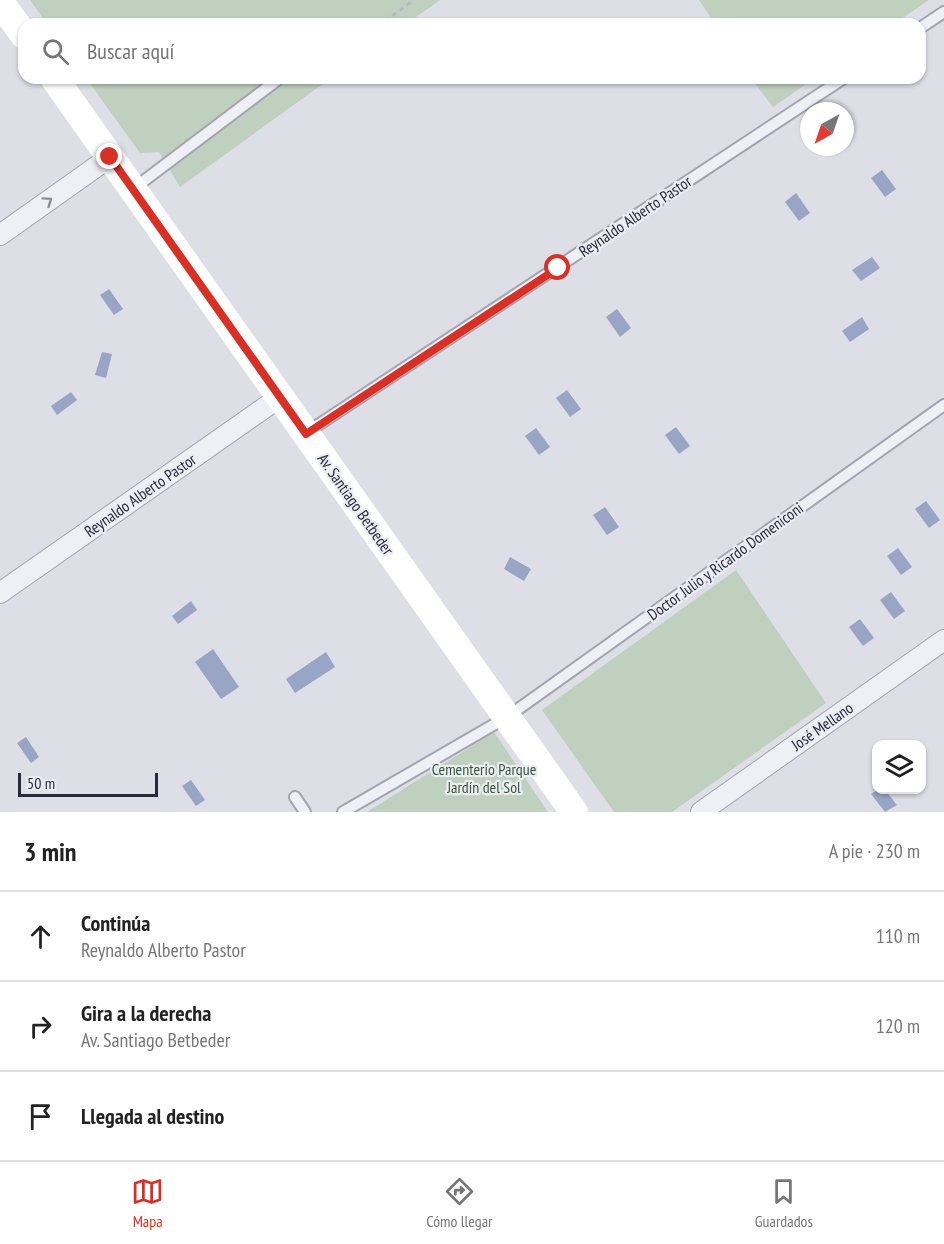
<!DOCTYPE html>
<html lang="es">
<head>
<meta charset="utf-8">
<style>
  :root { --surface:#fff; --page:#f2f2f2; --text:#222; --muted:#767676; --line:#e0e0e0; --accent:#d93025 }
  body { margin:0; font-family:"PT Sans Narrow",sans-serif; background:var(--page); color:var(--text) }
  .controls { position:absolute; right:18px; bottom:18px; display:grid; overflow:hidden; border-radius:12px; box-shadow:0 2px 4px #0004 }
  .controls button { width:54px; height:54px; display:grid; place-items:center; padding:0; border:0; border-bottom:2px solid var(--line); background:var(--surface); color:var(--text); font:30px sans-serif }
  .compass { position:absolute; left:800px; top:102px; width:54px; height:54px; border-radius:50%; background:var(--surface); box-shadow:0 2px 4px #0004; rotate:220deg }
  .scale { position:absolute; left:18px; bottom:15px; width:140px; box-sizing:border-box; padding-left:6px; border:3px solid #272a3c; border-top:0; font-size:16px; line-height:21px; white-space:nowrap; color:#272a3c; -webkit-text-stroke:4px #ecedf4; paint-order:stroke }
  .stop { position:absolute; width:18px; height:18px; margin:-14px; border:4px solid #d93025; border-radius:50%; background:#fff }
  .stop.end { background:#d93025; border-color:#fff; box-shadow:0 2px 6px #0008 }
  .list { margin:0; padding:0; list-style:none }
  h2 { display:flex; justify-content:space-between; align-items:center; height:78px; margin:0; padding:0 24px; font-size:26px }
  h2 small { font-size:20px; font-weight:400; color:var(--muted) }
  .list li { display:grid; grid-template-columns:39px 1fr auto; gap:18px; align-items:center; box-sizing:border-box; height:90px; padding:0 24px; border-top:2px solid var(--line) }
  .list b { display:block; font-size:22px; white-space:nowrap }
  .list p { margin:0; font-size:20px; white-space:nowrap; color:var(--muted) }
  .list em { font-size:20px; font-style:normal; color:var(--muted) }
  .icon { flex:none; width:33px; height:33px; fill:none; stroke:currentColor; stroke-width:2; stroke-linecap:round; stroke-linejoin:round }
  .map { position:relative; flex:none; width:944px; height:812px; overflow:hidden }
  .search { position:absolute; background:var(--surface); box-shadow:0 2px 4px #0004; left:18px; right:18px; top:18px; height:66px; display:flex; align-items:center; gap:15px; box-sizing:border-box; padding:0 21px; border-radius:18px; color:var(--muted); font-size:22px }
  .sheet { height:348px; background:var(--surface) }
  nav { display:flex; justify-content:space-around; align-items:center; box-sizing:border-box; height:84px; border-top:2px solid var(--line); background:var(--surface); font-size:16px; color:var(--muted) }
  nav a { display:grid; justify-items:center; gap:3px }
  nav .on { color:var(--accent) }
  .map>svg:first-child { display:block }
</style>
</head>
<body>
<div class="map">
<svg width="944" height="812" viewBox="0 0 944 812">
  <rect width="100%" height="100%" fill="#dddee6"/>
  <path fill="#bfd0be" d="M30,0H440L406,24H47Z
    M699,0H929L894,24H715Z
    M86,78H331L180,187L159,152L140,153Z
    M751,78H815L773,107Z
    M736,570L826,703L672,812H614L542,710Z
    M494,732L548,812H367Z"/>
  <path fill="#99a5c5" d="M882,170L896,189L885,197L871,178Z
    M796,193L810,213L799,221L785,202Z
    M872,257L880,268L861,281L852,270Z
    M109,289L123,309L114,315L100,295Z
    M617,309L631,328L620,337L606,317Z
    M862,317L869,329L850,342L842,331Z
    M102,352L112,354L106,378L95,375Z
    M567,390L581,409L570,417L556,398Z
    M71,392L77,400L57,415L51,406Z
    M676,427L690,446L679,454L665,435Z
    M536,428L550,447L539,455L525,436Z
    M926,501L940,520L929,528L915,509Z
    M605,507L619,527L607,535L593,515Z
    M898,548L912,567L901,575L887,556Z
    M510,557L531,569L524,581L504,569Z
    M891,592L905,611L894,619L880,600Z
    M191,601L197,610L178,624L172,616Z
    M860,619L874,638L863,646L849,627Z
    M213,649L239,687L221,699L195,662Z
    M326,652L335,667L295,693L286,679Z
    M26,737L39,757L31,763L17,743Z
    M191,780L205,800L196,806L182,786Z
    M877,790H885L897,805L885,812L871,794Z"/>
  <g fill="none" stroke-linecap="round" stroke-linejoin="round">
    <defs>
      <path id="service" d="M920,28L944,12
        M133,189L280,78
        M306,433L844,78
        M295,797L305,812
        M343,812L507,717L944,405"/>
      <path id="minor" d="M0,235L110,157
        M0,593L280,397
        M701,812L944,640"/>
    </defs>
    <use href="#service" stroke="#a3a4b0" stroke-width="14"/>
    <use href="#minor" stroke="#a3a4b0" stroke-width="22"/>
    <path stroke="#b7b9c1" stroke-width="3" stroke-dasharray="4.5 4.5" stroke-linecap="butt" d="M385,21L414,0"/>
    <use href="#service" stroke="#eff0f5" stroke-width="10"/>
    <use href="#minor" stroke="#eff0f5" stroke-width="20"/>
    <path stroke="#fff" stroke-width="28" d="M0,2L24,35
      M54,78L574,812"/>
  </g>
  <defs><path id="oneway-chevron" d="M-2-3.5L2.5 0L-2 3.5" fill="none" stroke-width="1.6" stroke-linecap="round" stroke-linejoin="round" transform="scale(1.5)"/></defs>
  <use stroke="#8b8d98" href="#oneway-chevron" transform="translate(48 201) rotate(-35)"/>
  <g fill="none" stroke-linecap="round" stroke-linejoin="round">
    <path stroke="#d93025" stroke-width="8" d="M110,157L306,434L558,268"/>
  </g>
  <g text-anchor="middle" dominant-baseline="central" stroke-width="4.5" stroke-linejoin="round" paint-order="stroke">
    <g font-size="16" fill="#272a3c" stroke="#ecedf4">
      <text transform="translate(635 216) rotate(-34)">Reynaldo Alberto Pastor</text>
      <text transform="translate(140 495) rotate(-35)">Reynaldo Alberto Pastor</text>
      <text transform="translate(356 504) rotate(55)">Av. Santiago Betbeder</text>
      <text transform="translate(725 561) rotate(-36)">Doctor Julio y Ricardo Domeniconi</text>
      <text transform="translate(822 726) rotate(-35)">José Mellano</text>
    </g>
    <g font-size="16" fill="#355736" stroke="#ecedf4">
      <text x="484" y="769">Cementerio Parque<tspan x="484" dy="18">Jardín del Sol</tspan></text>
    </g>
  </g>
</svg>
<div class="controls">
<button><svg class="icon" aria-label="layers" viewBox="0 0 24 24"><path d="M12 4l9 5-9 5-9-5zM3 14l9 5 9-5"/></svg></button>
</div>
<svg class="compass" viewBox="-18 -18 36 36"><path d="M0-13l5 13h-10z" fill="#e53935"/><path d="M0 13l5-13h-10z" fill="#767676"/></svg>
<div class="scale">50 m</div>
<div class="stop" style="left:558px;top:268px"></div>
<div class="stop end" style="left:110px;top:157px"></div>
<div class="search"><svg class="icon" aria-label="search" viewBox="0 0 24 24"><circle cx="10" cy="10" r="6"/><path d="M15 15l6 6"/></svg>Buscar aquí</div>
</div>
<section class="sheet">
<h2>3 min<small>A pie · 230 m</small></h2>
<ul class="list">
<li><svg class="icon" aria-label="ahead" viewBox="0 0 24 24"><path d="M12 20V5M6 11l6-6 6 6"/></svg><div><b>Continúa</b><p>Reynaldo Alberto Pastor</p></div><em>110 m</em></li>
<li><svg class="icon" aria-label="right" viewBox="0 0 24 24"><path d="M7 20v-9h11M14 6l5 5-5 5"/></svg><div><b>Gira a la derecha</b><p>Av. Santiago Betbeder</p></div><em>120 m</em></li>
<li><svg class="icon" aria-label="arrive" viewBox="0 0 24 24"><path d="M6 21V4h12l-3 4 3 4H6"/></svg><div><b>Llegada al destino</b></div></li>
</ul>
</section>
<nav>
<a class="on"><svg class="icon" aria-label="map" viewBox="0 0 24 24"><path d="M3 6l6-2 6 2 6-2v14l-6 2-6-2-6 2zM9 4v14M15 6v14"/></svg>Mapa</a>
<a><svg class="icon" aria-label="directions" viewBox="0 0 24 24"><path d="M12 3l9 9-9 9-9-9zM9 14v-3h6M13 9l2 2-2 2"/></svg>Cómo llegar</a>
<a><svg class="icon" aria-label="saved" viewBox="0 0 24 24"><path d="M7 4h10v16l-5-4-5 4z"/></svg>Guardados</a>
</nav>
</body>
</html>
